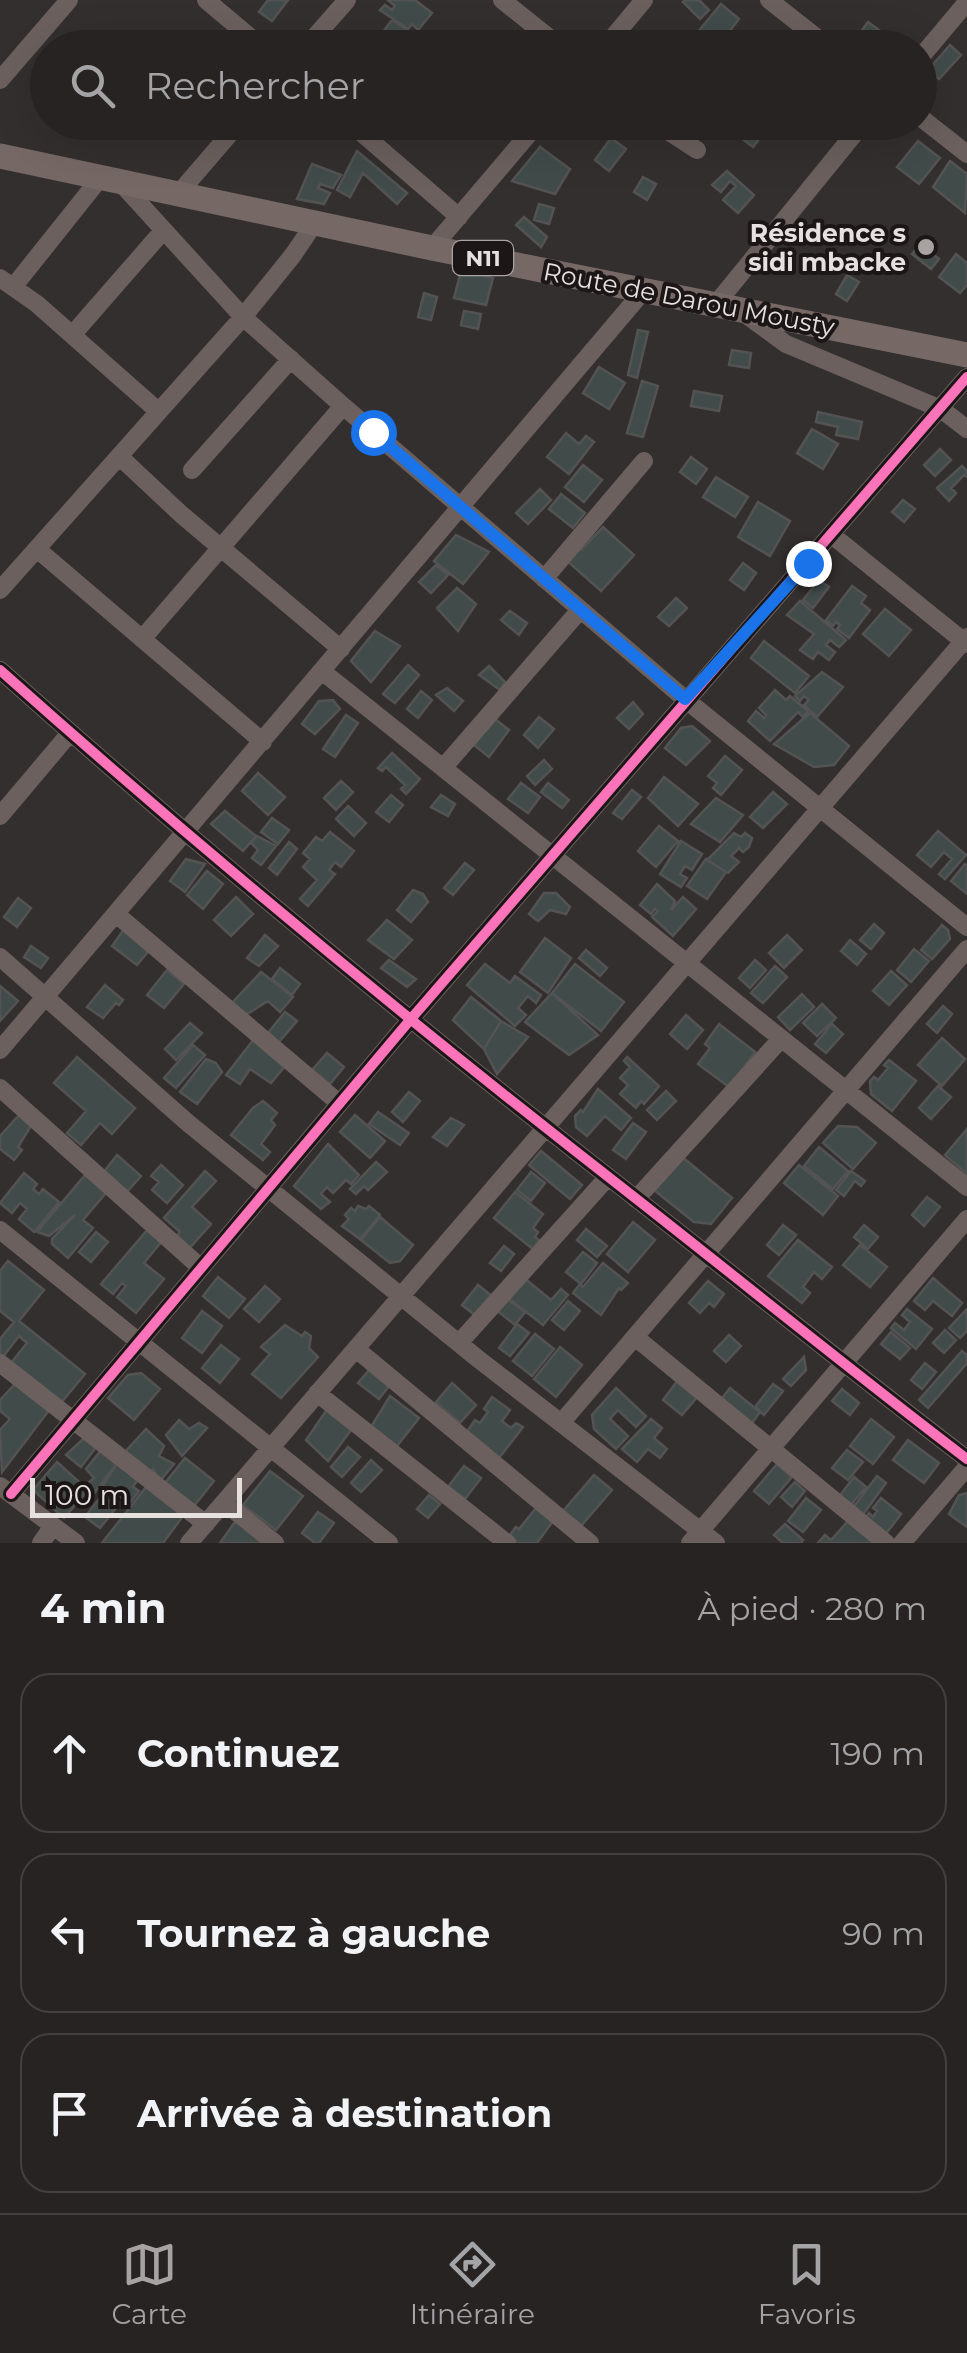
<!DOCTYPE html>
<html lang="fr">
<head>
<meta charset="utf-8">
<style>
  :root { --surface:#272323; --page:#2f2b2b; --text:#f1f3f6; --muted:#a4a4a6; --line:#434041; --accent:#a8a2a1 }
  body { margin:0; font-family:Montserrat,sans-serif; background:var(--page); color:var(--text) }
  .scale { position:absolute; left:30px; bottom:25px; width:212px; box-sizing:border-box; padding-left:10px; border:5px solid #e6e0df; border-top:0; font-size:28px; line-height:35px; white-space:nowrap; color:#e6e0df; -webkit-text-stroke:8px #1c1716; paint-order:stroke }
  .stop { position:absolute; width:30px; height:30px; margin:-22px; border:8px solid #1a73e8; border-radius:50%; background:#fff }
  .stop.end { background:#1a73e8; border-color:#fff; box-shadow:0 2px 10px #0008 }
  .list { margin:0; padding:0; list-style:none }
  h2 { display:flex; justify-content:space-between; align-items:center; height:130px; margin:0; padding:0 40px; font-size:42px }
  h2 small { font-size:32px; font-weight:400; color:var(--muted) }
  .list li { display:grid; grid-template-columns:65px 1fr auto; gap:30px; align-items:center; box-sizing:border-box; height:160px; margin:0 20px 20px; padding:0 20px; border:2px solid var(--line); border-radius:30px }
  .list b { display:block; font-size:38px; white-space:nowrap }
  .list em { font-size:32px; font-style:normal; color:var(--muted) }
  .icon { flex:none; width:55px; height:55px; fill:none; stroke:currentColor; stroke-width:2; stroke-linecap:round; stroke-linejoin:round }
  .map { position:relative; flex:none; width:967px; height:1543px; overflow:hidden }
  .search { position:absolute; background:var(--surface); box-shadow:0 10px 40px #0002; left:30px; right:30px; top:30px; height:110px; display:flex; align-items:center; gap:25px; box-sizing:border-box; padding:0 35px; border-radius:55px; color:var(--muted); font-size:38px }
  .sheet { height:670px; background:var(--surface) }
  nav { display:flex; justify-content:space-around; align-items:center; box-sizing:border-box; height:140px; border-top:2px solid var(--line); background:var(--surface); font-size:28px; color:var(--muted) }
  nav a { display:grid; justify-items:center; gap:5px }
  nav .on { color:var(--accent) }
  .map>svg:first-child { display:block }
</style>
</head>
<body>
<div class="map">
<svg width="967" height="1543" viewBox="0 0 967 1543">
  <rect width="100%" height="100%" fill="#342f2f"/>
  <path fill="#414c4a" stroke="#535353" stroke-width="2.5" d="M268,0H288L272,21L259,12Z
    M388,0H415L432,13L418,30L412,24L408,29L380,10L385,5L392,10L395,6Z
    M685,0H699L709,10L700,19L683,2Z
    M721,4L739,19L717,48H702L692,39Z
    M392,20L416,36L413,41L409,38L402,48H397L380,36Z
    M868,22L890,38L883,48L860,33Z
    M950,45L961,55L939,79L928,70Z
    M752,122H759L767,129L753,147L740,137Z
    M611,138L626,149L609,171L595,160Z
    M918,141L940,158L919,184L897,167Z
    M540,147L570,169L555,194L512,181Z
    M357,151L407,193L397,204L363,173L350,197L337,190Z
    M950,161L967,174L965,213L933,187Z
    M312,164L341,175L333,188L320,184L318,188L330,193L324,204L297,199Z
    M727,171L754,195L738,213L723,200L736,186L730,181L721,192L712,185Z
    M643,177L656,184L647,200L634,192Z
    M539,204L554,208L549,224L534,220Z
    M524,217L547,237L541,247L516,225Z
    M920,244L939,259L931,269L912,254Z
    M956,254L967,263V285L960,293L939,277Z
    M461,271L493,278L486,305L454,298Z
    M847,275L859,282L847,301L836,294Z
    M424,293L437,297L431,320L418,317Z
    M464,311L481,314L478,329L461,325Z
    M638,330L648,332L637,378L628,375Z
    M732,350L751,353L749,368L729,365Z
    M599,367L625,383L609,409L583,393Z
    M642,381L658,386L643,437L627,433Z
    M694,391L722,396L719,411L691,406Z
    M818,412L862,422L858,439L836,435L838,427L816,422Z
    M812,429L838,444L823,469L797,453Z
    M566,433L579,444L586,436L594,442L569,474L547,457Z
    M940,449L951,460L935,476L924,465Z
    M691,457L707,469L696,484L680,472Z
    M583,465L602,480L584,502L565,487Z
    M962,466L967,471V477L964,475L951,488L956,493L949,501L937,488Z
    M716,477L748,497L735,517L703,497Z
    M540,489L551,500L528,524L516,513Z
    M561,494L585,513L573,528L549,509Z
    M903,500L915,509L904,522L892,512Z
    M758,502L790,521L770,556L738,537Z
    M603,527L634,555L601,591L565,559L577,546L581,550Z
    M456,535L489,552L463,584L434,561Z
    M743,563L756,573L744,590L730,580Z
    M436,565L448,575L431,593L419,582Z
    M819,580L829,587L813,608L803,600Z
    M852,586L866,596L861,603L870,610L849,638L837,629L840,625L836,622L833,626L826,620Z
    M457,588L476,604L458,631L437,608Z
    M676,598L687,608L669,626L658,617Z
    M800,601L846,640L839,647L830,640L826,645L835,652L829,660L818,652L813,659L800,650L814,634L787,615Z
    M885,609L911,630L889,656L863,634Z
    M510,611L527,623L519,635L501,620Z
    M375,631L400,646L371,682L351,661Z
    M764,641L809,676L795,693L751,658Z
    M408,665L419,675L395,703L383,694Z
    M489,666L505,682L500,690L479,675Z
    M822,672L843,687L817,717L804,705L809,700L804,696L800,701L795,696Z
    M447,688L463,701L454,711L436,695Z
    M775,690L786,700L790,696L808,711L803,717L798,712L770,741L748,721L756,711L764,718L766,715L759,708Z
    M421,691L432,700L418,718L407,709Z
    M333,700L340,709L315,734L302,724L319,701Z
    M633,702L643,714L629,729L617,718Z
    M810,713L849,746L834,765L814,767L774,744Z
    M346,715L358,723L335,757L323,749Z
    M539,717L554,729L538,748L524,735Z
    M495,719L509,730L489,757L474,745Z
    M692,726L710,741L686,765L665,748L681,728Z
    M392,753L420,779L406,794L401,789L405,785L386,767L382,771L378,768Z
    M725,756L742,770L721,795L713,788L717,783L708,776Z
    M544,760L552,769L535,785L527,776Z
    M258,773L285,797L268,815L242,791Z
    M664,777L698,804L678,826L648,798Z
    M341,781L353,792L336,810L324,798Z
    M521,783L540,797L528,813L508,799Z
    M548,783L569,800L562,808L541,792Z
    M632,790L641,797L622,819L613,813Z
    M773,792L787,804L763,828L750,817Z
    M391,795L403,805L389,822L376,812Z
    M441,795L455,804L448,816L431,807Z
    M716,798L743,815L720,842L691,824Z
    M348,806L366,823L354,836L336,819Z
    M225,811L256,836L243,851L211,824Z
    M272,818L289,830L278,844L261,832Z
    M659,826L678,841L656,867L638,851Z
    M938,831L966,855L945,879L939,874L952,859L944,852L931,867L917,855Z
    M330,832L354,851L341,867L335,862L329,870L335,874L308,906L300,899L317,880L303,867L310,859L303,853L316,837L322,841Z
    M734,833L741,837L745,833L752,838L749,847L743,852L739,848L731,856L739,862L728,873L707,860Z
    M257,836L276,846L261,865L252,858L258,850L251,843Z
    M681,841L702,854L692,870L685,866L680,874L687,878L681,887L660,874Z
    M289,842L297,849L277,875L269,868Z
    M186,859L205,864L185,892L170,881Z
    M706,859L726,872L707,899L687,886Z
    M465,863L474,870L453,895L444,888Z
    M965,864L967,866V894L951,881Z
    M207,871L223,884L203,909L187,895Z
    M657,884L675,901L671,910L683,897L696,909L673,936L652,917L658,911L655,909L651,914L640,905Z
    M413,890L423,894L428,902L411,922L397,910Z
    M544,893H556L570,907L566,914L550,910L538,921L529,914Z
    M236,897L253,914L231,936L214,920Z
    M18,898L31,908L17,927L4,917Z
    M387,920L412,940L394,959L368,940Z
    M874,924L884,933L871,949L860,940Z
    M942,925L948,930L950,939L932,959L921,950Z
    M125,928L151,948L137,965L112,946Z
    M265,935L278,946L259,966L247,958Z
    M787,935L802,950L784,968L769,953Z
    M545,938L571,958L548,993L520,972Z
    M850,940L866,954L857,965L841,951Z
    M31,946L48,958L41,968L24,957Z
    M914,949L929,961L911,982L897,970Z
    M586,950L607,968L600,976L579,958Z
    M389,960L416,979L407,987L381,968Z
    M755,960L766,970L750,988L739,978Z
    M485,964L510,983L515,976L541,995L536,1003L528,996L518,1008L526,1015L515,1026L467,985Z
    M575,964L624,1002L601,1031L552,993Z
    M775,966L787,977L763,1003L751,993Z
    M280,968L300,984L292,995L272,979Z
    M167,970L184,984L164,1008L147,995Z
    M891,971L907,985L889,1005L873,991Z
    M261,972L293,997L280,1012L268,1001L244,1016L230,1005Z
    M105,985L123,1000L119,1005L116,1003L103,1018L87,1007Z
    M0,986L18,1001L0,1021Z
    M552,993L598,1035L569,1055L525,1022Z
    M802,994L814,1007L790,1030L778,1017Z
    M471,997L501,1021L484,1049L453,1020Z
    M822,1004L836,1018L817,1036L803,1023Z
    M943,1006L952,1014L937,1033L927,1024Z
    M285,1012L297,1021L278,1043L267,1034Z
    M686,1015L703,1030L687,1049L670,1034Z
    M501,1021L528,1037L497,1074L484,1049Z
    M190,1023L202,1033L176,1060L165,1049Z
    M719,1024L755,1052L729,1087L698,1064L710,1048L705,1044Z
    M832,1024L843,1034L826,1053L815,1044Z
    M942,1038L965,1059L942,1086L918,1065Z
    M254,1039L286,1065L271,1083L250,1069L240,1084L226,1075Z
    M193,1045L205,1055L176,1088L164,1078Z
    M327,1053L344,1067L330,1084L312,1070Z
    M77,1057L135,1108L112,1134L100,1123L81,1145L67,1133L86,1111L54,1083Z
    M627,1057L659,1086L644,1104L641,1101L636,1108L620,1094L628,1085L620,1078L630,1067L624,1061Z
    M206,1059L216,1063L222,1072L197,1104L180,1092Z
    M889,1060L916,1081L892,1111L871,1094L870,1081L874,1077L878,1080L888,1068L884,1065Z
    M938,1086L951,1097L931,1119L919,1108Z
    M598,1089L631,1118L621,1130L605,1116L587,1136L576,1127L575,1116L581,1110L583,1112Z
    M666,1091L676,1101L657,1120L647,1110Z
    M409,1092L420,1101L403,1122L392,1112Z
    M263,1101L277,1113L271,1120L275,1125L261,1144L270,1152L263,1160L231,1135L253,1108Z
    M378,1112L409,1133L400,1145L369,1124Z
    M19,1115L31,1126L18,1147L22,1150L14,1160L0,1149V1136Z
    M355,1115L385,1141L370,1158L340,1132Z
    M451,1118L464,1125L447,1146L433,1137Z
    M633,1123L646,1132L626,1159L613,1150Z
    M838,1126L857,1127L876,1143L853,1169L823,1143Z
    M967,1129V1174L945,1155Z
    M328,1144L359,1175L351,1184L346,1180L333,1193L327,1187L321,1194L330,1202L321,1209L294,1186Z
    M819,1147L848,1171L833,1189L804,1166Z
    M541,1151L582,1185L570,1199L529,1165Z
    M117,1155L141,1176L125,1194L102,1174Z
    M681,1156L732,1198L711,1224L694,1222L654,1190Z
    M376,1162L387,1172L368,1190L364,1186L356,1194L350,1189Z
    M161,1165L183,1185L167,1203L152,1190L159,1182L151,1176Z
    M799,1165L838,1196L823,1215L784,1183Z
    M205,1171L216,1181L192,1207L211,1224L187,1251L174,1239L180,1232L164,1218Z
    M851,1171L865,1181L861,1186L855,1181L844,1196L836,1190Z
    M531,1172L545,1183L531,1201L517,1190Z
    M24,1173L37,1184L33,1189L39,1194L43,1189L59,1202L34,1232L19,1219L27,1209L20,1203L12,1213L0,1203Z
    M85,1175L106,1193L83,1220L93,1228L68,1258L52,1244V1239L75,1215L49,1236L37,1232Z
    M515,1192L543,1214L533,1228L538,1232L535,1237L541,1242L534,1250L494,1218Z
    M927,1197L940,1207L924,1226L912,1215Z
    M358,1206L366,1209L369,1206L380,1215L360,1239L342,1226L349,1219L345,1215L351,1208L355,1211Z
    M380,1217L413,1245L400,1261L390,1263L361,1240Z
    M633,1222L655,1240L628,1272L607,1254Z
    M783,1225L796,1235L779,1255L767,1245Z
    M864,1225L878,1237L868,1249L854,1237Z
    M148,1229L162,1241L144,1263L164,1279L136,1313L117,1297L126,1286L122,1283L113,1294L101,1284Z
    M586,1229L607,1246L597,1257L577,1240Z
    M96,1232L108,1242L91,1262L79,1252Z
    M798,1240L832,1267L822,1279L814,1272L803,1287L810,1293L802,1303L768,1276Z
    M860,1245L887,1267L870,1287L843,1265Z
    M504,1246L514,1254L501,1271L490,1263Z
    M583,1252L597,1263L581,1284L566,1272Z
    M8,1261L44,1290L19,1321L85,1374L60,1404L10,1364L27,1343L19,1336L2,1358L0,1356V1339L14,1322L0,1311V1271Z
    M603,1263L628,1283L621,1290L619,1288L601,1315L573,1293L580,1284L583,1287Z
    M218,1277L245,1299L229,1318L203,1296Z
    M523,1277L551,1300L561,1289L568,1295L543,1325L507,1297Z
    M933,1278L962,1303L952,1316L933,1301L925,1310L914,1301Z
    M708,1281L724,1294L714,1307L709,1303L700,1313L689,1303Z
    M478,1285L492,1296L476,1316L462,1305Z
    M265,1286L280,1299L259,1322L244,1309Z
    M504,1297L525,1312L515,1325L495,1309Z
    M568,1301L580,1311L564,1330L552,1320Z
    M907,1309L932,1329L916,1349L891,1328L895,1323L904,1330L910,1322L902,1315Z
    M967,1309V1331L960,1338L949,1328Z
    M202,1311L222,1326L202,1353L182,1338Z
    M517,1324L529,1333L510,1356L499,1348Z
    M285,1325L302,1336L305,1332L311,1336L309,1348L318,1357L281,1398L252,1374L270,1354L261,1347Z
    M945,1330L956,1340L944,1353L933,1343Z
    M891,1332L910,1348L900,1359L881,1344Z
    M535,1334L554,1349L532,1376L513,1361Z
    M729,1335L741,1346L726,1362L714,1351Z
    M221,1345L239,1359L220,1383L202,1368Z
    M560,1347L582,1365L556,1397L534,1379Z
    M962,1351L967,1355V1363L928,1408L919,1400Z
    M804,1357L806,1370L791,1386L783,1379Z
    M925,1363L936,1372L922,1389L911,1380Z
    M369,1370L389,1386L379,1399L358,1383Z
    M141,1373L160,1389L134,1420L108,1398L128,1375Z
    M678,1380L698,1396L682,1415L663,1400Z
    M16,1383L50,1409L2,1472L0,1430L10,1419L0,1411V1400Z
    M452,1383L476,1405L460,1423L436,1402Z
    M773,1384L783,1391L764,1415L755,1407Z
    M616,1388L646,1416L636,1427L618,1410L610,1419L628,1436L616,1449L594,1429L592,1415Z
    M730,1388L760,1412L750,1426L719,1402Z
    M842,1389L859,1403L850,1415L832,1401Z
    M390,1396L419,1418L397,1446L371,1427Z
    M492,1397L510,1410L502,1421L511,1428L516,1423L523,1427L499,1458L466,1433L475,1420L480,1423L488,1412L484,1409Z
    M328,1408L354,1426L328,1461L306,1440Z
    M651,1419L662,1428L654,1438L667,1449L660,1458L648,1449L637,1462L622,1449Z
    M871,1419L894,1437L873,1464L850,1446Z
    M179,1420L189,1429L199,1423L207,1428L182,1456L166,1435Z
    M146,1429L164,1446L159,1456L174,1464L160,1481L153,1469L148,1475L124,1453Z
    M84,1438L97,1446L81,1467L66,1455Z
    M908,1440L939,1463L924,1483L893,1460Z
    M348,1447L360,1457L342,1477L331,1467Z
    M102,1449L118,1462L95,1492L87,1484L94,1478L86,1469Z
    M847,1450L863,1462L848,1480L832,1468Z
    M185,1458L214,1481L194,1506L165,1483Z
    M371,1460L382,1470L361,1492L351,1483Z
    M57,1462L88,1490L64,1518L33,1490Z
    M118,1462L139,1477L133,1487L139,1491L129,1504L103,1485Z
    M777,1464L792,1477L769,1504L754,1491Z
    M464,1466L481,1478L465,1499L448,1487Z
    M270,1471L303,1496L276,1530L243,1505Z
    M594,1475L612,1490L581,1526L563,1511Z
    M877,1476L886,1483L862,1516L852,1509Z
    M854,1477L866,1487L849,1507L838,1498Z
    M795,1482L805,1491L792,1507L781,1497Z
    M146,1487L183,1516L163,1543H102Z
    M967,1493V1527L949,1514L959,1495Z
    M102,1495L117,1507L100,1528L85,1517Z
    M429,1495L440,1504L428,1518L417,1509Z
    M806,1498L821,1510L803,1532L788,1521Z
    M881,1498L901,1514L885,1535L865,1519L869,1513L873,1517L877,1511L873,1508Z
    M536,1508L553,1521L537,1543H519L509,1536L516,1527L519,1529Z
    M318,1512L334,1523L319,1543H315L302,1533Z
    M237,1519L263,1540L261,1543H220Z
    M849,1520L875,1543H818L825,1535L831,1540Z
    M785,1524L803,1540L801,1543H783L774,1535Z"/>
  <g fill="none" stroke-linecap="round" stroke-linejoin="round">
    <path stroke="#6b605e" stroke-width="18" d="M206,0L263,48
      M502,0L562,48
      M769,0L830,48
      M305,48L347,0
      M604,48L644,0
      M920,58L967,2
      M0,80L69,0
      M920,117L967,154
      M349,122L459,217
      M654,122L697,150
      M119,181L243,317L343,406L685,699L967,927
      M179,193L240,122
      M432,248L539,122
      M0,278L37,304L158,411
      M14,286L101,177
      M716,304L864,122
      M745,314L786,344L941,409L967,429
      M73,334L162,232
      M120,457L182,515L341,649
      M192,470L291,359
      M833,536L967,644
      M37,549L263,742
      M544,579L644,461
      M0,590L243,317L293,255L316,221
      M142,639L343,406
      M0,670C205,853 417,1028 634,1197C745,1284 854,1373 967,1459
      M323,672L967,1187
      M443,768L580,610
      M0,816L70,733
      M116,914L339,1103
      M0,957L188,1123L477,1358L716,1543
      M0,1050L645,289
      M0,1088L200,1267
      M636,1199L781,1039
      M0,1230L389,1543
      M635,1337L886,1543
      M459,1343L608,1177
      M356,1349L590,1543
      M0,1363L206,1524
      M317,1393L507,1543
      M561,1423L967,949
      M0,1486L76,1543
      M11,1494L410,1020L967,377
      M225,1503L275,1543
      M41,1543L53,1526
      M189,1543L967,637
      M690,1543L967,1219
      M902,1543L967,1467"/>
    <path stroke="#766865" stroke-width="25" d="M0,156L432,248L967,355"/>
    <defs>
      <path id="cycleway" d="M0,670C205,853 417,1028 634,1197C745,1284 854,1373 967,1459
        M11,1494L410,1020L967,377"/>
    </defs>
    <use href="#cycleway" stroke="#1c1716" stroke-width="16"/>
    <use href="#cycleway" stroke="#fb73b8" stroke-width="10"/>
  </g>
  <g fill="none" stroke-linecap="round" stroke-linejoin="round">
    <path stroke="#1a73e8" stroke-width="12" d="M373,432L685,699L808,563"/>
  </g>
  <circle fill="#a8a2a1" stroke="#1c1716" stroke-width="4" cx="926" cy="247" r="10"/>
  <g text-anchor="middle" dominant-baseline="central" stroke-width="8" stroke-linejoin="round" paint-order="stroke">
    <rect fill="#1c1716" stroke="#a9a4a3" stroke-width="2.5" x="453" y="241" width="60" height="34" rx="8"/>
    <g font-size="22" font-weight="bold" fill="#e6e0df">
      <text x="483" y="258">N11</text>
    </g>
    <g font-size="25" font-weight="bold" fill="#e6e0df" stroke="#1c1716" text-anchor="end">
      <text x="906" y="233">Résidence s<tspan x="906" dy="29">sidi mbacke</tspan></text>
    </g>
    <g font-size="25" fill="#e6e0df" stroke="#1c1716">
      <text transform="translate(689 299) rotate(11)">Route de Darou Mousty</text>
    </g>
  </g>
</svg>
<div class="scale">100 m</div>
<div class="stop" style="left:373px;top:432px"></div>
<div class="stop end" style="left:808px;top:563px"></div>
<div class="search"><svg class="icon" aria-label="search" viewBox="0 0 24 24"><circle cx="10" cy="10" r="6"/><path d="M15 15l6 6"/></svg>Rechercher</div>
</div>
<section class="sheet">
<h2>4 min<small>À pied · 280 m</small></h2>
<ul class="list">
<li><svg class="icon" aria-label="ahead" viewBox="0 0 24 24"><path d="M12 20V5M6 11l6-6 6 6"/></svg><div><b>Continuez</b></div><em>190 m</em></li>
<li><svg class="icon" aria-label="left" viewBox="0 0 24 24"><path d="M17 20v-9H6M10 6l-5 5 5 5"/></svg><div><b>Tournez à gauche</b></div><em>90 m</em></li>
<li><svg class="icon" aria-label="arrive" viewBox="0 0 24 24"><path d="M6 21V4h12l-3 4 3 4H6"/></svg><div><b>Arrivée à destination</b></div></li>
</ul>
</section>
<nav>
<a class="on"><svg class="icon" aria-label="map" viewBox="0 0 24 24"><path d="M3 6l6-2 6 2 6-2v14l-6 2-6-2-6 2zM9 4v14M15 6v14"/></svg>Carte</a>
<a><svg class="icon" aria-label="directions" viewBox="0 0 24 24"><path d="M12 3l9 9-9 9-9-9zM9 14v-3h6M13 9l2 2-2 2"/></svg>Itinéraire</a>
<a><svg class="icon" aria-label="saved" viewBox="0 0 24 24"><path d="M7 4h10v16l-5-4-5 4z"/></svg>Favoris</a>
</nav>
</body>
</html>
